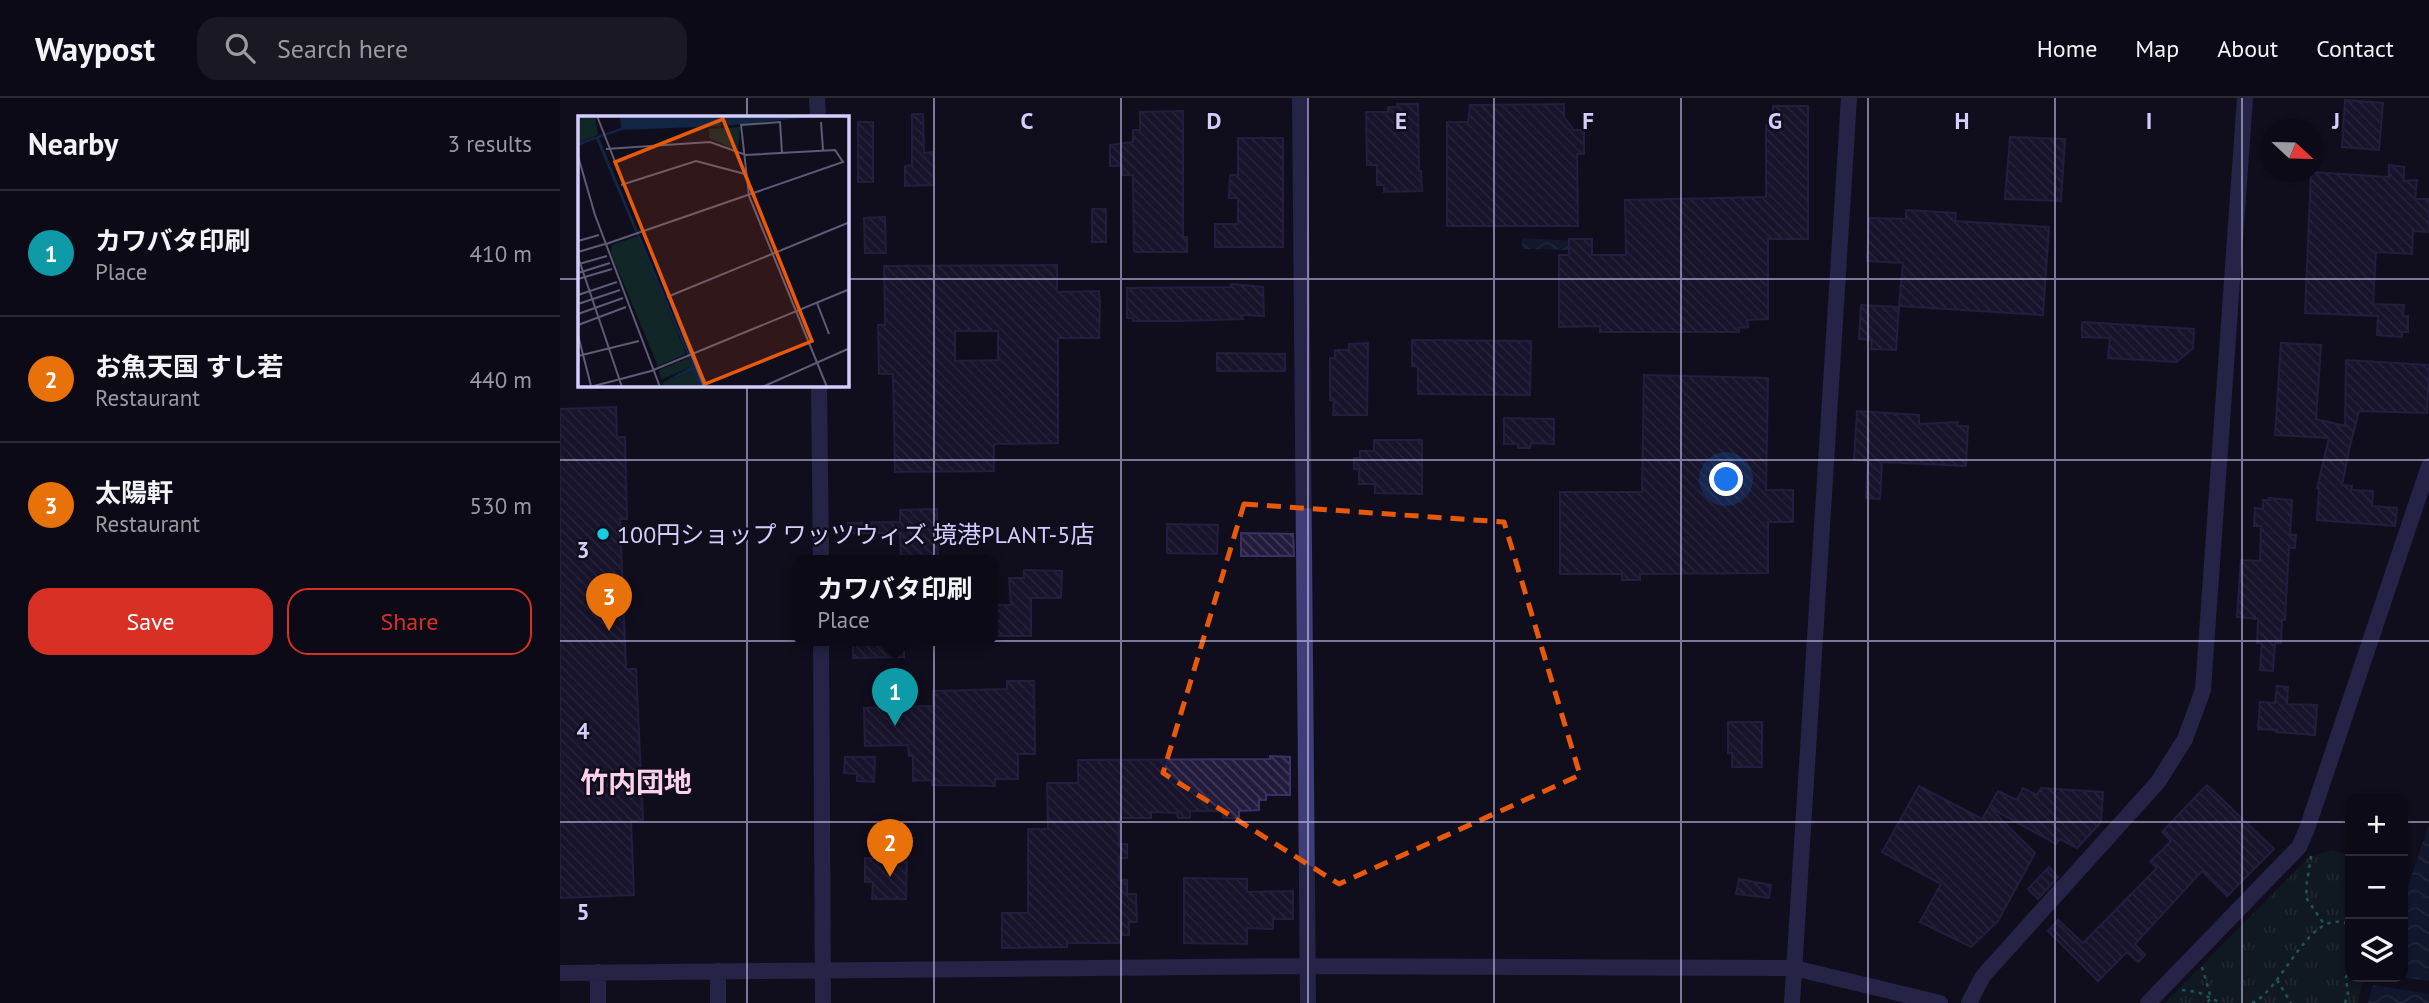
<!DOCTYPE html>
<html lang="en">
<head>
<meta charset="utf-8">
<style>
  :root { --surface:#0c0a16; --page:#1a1823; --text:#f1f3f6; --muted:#9a9aa1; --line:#2c2b35; --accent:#d93025 }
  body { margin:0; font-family:"PT Sans","Noto Sans JP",sans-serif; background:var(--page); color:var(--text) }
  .controls { position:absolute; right:21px; bottom:21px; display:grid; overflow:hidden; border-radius:14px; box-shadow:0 2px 5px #0004 }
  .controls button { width:63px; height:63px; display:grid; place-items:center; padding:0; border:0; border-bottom:2px solid var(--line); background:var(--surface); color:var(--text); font:35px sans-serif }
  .compass { position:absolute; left:1701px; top:21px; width:63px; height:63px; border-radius:50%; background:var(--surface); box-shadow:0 2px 5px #0004; rotate:112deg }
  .you { position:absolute; left:1167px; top:382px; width:24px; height:24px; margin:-18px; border:5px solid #fff; border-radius:50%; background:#1a73e8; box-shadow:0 0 0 10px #1a73e833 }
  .badge { display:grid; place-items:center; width:46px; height:46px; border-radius:50%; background:var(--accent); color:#fff; font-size:23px; font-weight:700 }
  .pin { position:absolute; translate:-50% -58px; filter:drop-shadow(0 2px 4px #0008) }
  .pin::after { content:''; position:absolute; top:37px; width:24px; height:21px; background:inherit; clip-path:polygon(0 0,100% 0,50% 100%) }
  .popup { position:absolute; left:232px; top:457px; width:206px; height:91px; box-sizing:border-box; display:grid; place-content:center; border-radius:14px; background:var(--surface); filter:drop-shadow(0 2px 5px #0005); font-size:23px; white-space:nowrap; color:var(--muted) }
  .popup b { font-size:26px; color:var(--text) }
  .popup::after { content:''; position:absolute; left:50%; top:100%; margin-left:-14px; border:14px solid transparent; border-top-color:var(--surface) }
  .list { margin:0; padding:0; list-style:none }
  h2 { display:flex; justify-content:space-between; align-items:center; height:91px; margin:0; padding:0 28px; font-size:30px }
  h2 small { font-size:23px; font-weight:400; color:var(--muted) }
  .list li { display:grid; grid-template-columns:46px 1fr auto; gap:21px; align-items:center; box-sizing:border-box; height:126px; padding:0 28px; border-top:2px solid var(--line) }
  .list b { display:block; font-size:26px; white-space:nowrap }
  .list p { margin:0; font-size:23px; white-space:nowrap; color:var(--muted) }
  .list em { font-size:23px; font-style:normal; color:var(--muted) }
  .actions { display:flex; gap:14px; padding:21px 28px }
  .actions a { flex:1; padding:16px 0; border:2px solid var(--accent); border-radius:21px; text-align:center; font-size:24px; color:var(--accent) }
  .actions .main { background:var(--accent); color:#fff }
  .icon { flex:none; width:38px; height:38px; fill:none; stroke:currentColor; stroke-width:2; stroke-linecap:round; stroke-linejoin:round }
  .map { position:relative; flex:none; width:1869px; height:905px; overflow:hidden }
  header { display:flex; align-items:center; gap:42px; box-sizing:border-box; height:98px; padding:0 35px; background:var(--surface); border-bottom:2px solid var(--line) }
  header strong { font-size:33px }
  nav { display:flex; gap:38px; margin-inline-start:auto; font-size:24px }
  .search { width:490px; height:63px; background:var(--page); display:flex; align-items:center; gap:18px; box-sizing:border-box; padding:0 24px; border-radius:21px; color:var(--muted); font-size:26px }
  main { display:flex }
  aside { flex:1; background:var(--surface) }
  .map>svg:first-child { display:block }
</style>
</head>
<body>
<header>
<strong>Waypost</strong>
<div class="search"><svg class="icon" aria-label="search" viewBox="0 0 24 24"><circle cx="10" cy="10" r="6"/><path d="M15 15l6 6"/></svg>Search here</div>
<nav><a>Home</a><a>Map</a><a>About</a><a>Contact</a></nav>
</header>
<main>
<aside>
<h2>Nearby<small>3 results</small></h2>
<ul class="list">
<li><span class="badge" style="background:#0f9aa8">1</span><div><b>カワバタ印刷</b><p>Place</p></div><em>410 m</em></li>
<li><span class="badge" style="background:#e8710a">2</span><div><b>お魚天国 すし若</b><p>Restaurant</p></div><em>440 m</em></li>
<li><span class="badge" style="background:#e8710a">3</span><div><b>太陽軒</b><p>Restaurant</p></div><em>530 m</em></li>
</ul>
<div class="actions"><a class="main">Save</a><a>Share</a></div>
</aside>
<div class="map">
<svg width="1869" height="905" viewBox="0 0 1869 905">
  <defs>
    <pattern id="park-tufts" width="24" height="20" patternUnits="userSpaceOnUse" patternTransform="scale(1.75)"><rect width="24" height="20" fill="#112626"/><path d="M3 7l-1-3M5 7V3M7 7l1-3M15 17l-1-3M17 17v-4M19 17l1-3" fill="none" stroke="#334446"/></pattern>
    <pattern id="water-waves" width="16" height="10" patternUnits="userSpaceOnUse" patternTransform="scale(1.75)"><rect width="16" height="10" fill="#122542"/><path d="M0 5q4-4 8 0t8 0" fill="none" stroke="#34435e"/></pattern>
    <pattern id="building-back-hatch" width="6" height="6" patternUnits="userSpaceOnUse" patternTransform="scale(1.75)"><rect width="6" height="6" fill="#221b3c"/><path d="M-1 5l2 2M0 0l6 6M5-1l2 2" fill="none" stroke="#413b59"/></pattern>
  </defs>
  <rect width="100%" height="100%" fill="#100e1d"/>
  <path fill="url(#park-tufts)" d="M1773,752L1790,758V879H1805L1797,905H1605L1749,759Z"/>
  <path fill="url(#water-waves)" d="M962,140L1013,143V152L962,151Z
    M1869,726V883L1843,879V803Z
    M1813,887L1869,896V905H1808Z"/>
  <path fill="url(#building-back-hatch)" stroke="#3a3066" stroke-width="2" fill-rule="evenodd" d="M1785,2L1823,5L1819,52L1782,49Z
    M837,6H858L859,73H861L862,93L824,94V87H817V67H807L806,14H828V9H837Z
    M1004,6V19L1014,32H1024V56H1017L1018,128H887V24H908L910,7Z
    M1213,8H1248V141H1208V221L1187,222L1188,229L1179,230V234H1040V228L999,229V157H1009V141H1032V157H1066L1065,102L1206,99V27H1213Z
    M623,13V139H627V154H577L574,153L573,77H562V68H550V47L573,44V32H580V14Z
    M352,16H363L364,55L373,54L374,87L345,88V68L352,67Z
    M298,24H313V84H298Z
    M1450,39L1505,41L1501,103L1445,101Z
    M678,40H723V149H655V126H678V100H669L670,77H678Z
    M1829,67L1844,69V83L1857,82L1855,101H1869V134L1853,133L1852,156L1816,154L1813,206L1844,207L1843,218H1848V234H1842V239L1817,237L1818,218L1745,215L1751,74L1829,79Z
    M532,111H546V144H532Z
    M1346,112L1396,115L1395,123L1489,129L1483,217L1339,208L1343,165L1307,163L1309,120L1346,121Z
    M325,119L326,155H305L304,120Z
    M497,167V194L539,193L540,205L539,240H498V345L434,346V373L335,374L333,276H319L318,227H325L324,168ZM395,233H438V262L395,263Z
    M671,186L703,189L704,218L682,217L683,221L619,223H573V220H567V190L670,189Z
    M1301,207L1339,209L1336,252L1311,251L1312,242L1299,241Z
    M1522,224L1634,231L1633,250L1617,264L1548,260L1550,240L1522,239Z
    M852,242L971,243L970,297L858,296V269L852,268Z
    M808,245L807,317H773L774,303L770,302V260H775V252H789V246Z
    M1721,245L1761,247L1756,321L1785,328L1786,262L1869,267L1867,315L1799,313L1790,348L1782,387L1792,388L1791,392L1813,393L1812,408L1837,410L1835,428L1757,422L1759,390H1757L1769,340L1715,337Z
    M657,255L725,256V273H657Z
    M1084,277L1208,280L1206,392H1233V424H1208V475L1080,476V482H1062V476H1000V394H1082Z
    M56,309L57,339H65L67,421H60L66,571H76L83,722L71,723L74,797L0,800V311Z
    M1297,313L1359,317V326L1398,324L1397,328H1408L1406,368L1322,364L1320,401L1306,400L1308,363L1294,362Z
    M944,320L994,321V346L971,345L970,350H958V346H944Z
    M814,342H862V396L815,395V386H799V371H794V360H800V353H814Z
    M1709,400L1732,402L1730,437H1736L1735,450H1729L1725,522H1722L1721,545H1715L1713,573L1700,572L1702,545H1697L1698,521L1677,519L1681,462L1700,463L1701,428H1694L1695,410L1703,411V402H1710Z
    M377,411L378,462H341L340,435H289L288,425L340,424V412Z
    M607,426L658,427L657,456L607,455Z
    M681,435L733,436L734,458H681Z
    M464,472L502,473L501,500H471V538H434L433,507H451L449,480H464Z
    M293,542H344V559L293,560Z
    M447,583H474L475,656H458V681H435V688L372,687V682L353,683V658H349L348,647L305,648L304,610L373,608V593L447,591Z
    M1717,588L1728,589L1727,606L1757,607L1755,637L1716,634L1717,632L1698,631L1700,604L1715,605Z
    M1168,624H1202V669H1172V655H1168Z
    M710,658L730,659V697H706V702H699V712L679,713V720H663V713H630V720H618L617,715L591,714V720H559V746H567V760H559V782H567V796H576L577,824H569V837H561V845H507V849L442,850V815H468V731H488L487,685H518V662L710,661Z
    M285,659H315L314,684L297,683V676L284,675Z
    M1647,687L1714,751L1667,798L1642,773L1575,846L1585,857L1578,864L1567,854L1538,883L1488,833L1498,822L1523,845L1597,770L1590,764L1611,743L1602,734Z
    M1359,688L1422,721L1429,709L1475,755L1438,823L1411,849L1360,824L1381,786L1322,754Z
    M1463,690L1477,697L1481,690L1543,694L1541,724L1517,750L1500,741L1496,746L1429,709L1438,693L1457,702Z
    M314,752H347L346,801H312L313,784H305V760H314Z
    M1489,769L1498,779L1478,801L1468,791Z
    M624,780L687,781V794L733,793V821H713V831L687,830V846L624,845Z
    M1179,781L1211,787L1209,800L1176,796Z"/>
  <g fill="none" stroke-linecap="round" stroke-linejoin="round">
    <path stroke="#38a59e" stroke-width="2.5" stroke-dasharray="3.5 5" stroke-linecap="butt" d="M1751,758L1746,790L1747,801L1764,826
      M1642,869L1651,900L1647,905
      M1717,882L1731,905
      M1622,892L1638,894L1661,905
      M1692,905C1724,891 1750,806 1790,827
      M1785,905L1788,896L1786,879L1790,873"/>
    <path stroke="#3f3d78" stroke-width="16" d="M257,0L258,19
      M740,0L748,905
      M259,287L261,462
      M261,542L263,905
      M158,873V905
      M38,874V905
      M0,875L748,868L1234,870L1380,905
      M1232,905L1289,0
      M1409,905L1423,878L1598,684L1625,641L1643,592L1685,0
      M1588,905L1739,749L1747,731L1869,368"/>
  </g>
  <path d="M0 0H1869V905H0ZM684,406L944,424L1020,677L779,786L603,675Z" fill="#100e1d" fill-opacity=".55" fill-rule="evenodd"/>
  <path fill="none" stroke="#e8590c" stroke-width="5" stroke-dasharray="14 9" stroke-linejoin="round" d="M684,406L944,424L1020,677L779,786L603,675Z"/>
  <path fill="none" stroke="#d3cefb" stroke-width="2" stroke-opacity="0.55" d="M187,0V19M374,0V905M561,0V905M748,0V905M934,0V905M1121,0V905M1308,0V905M1495,0V905M1682,0V905M0,181H19M287,181H1869M187,287V905M0,362H1869M0,543H1869M0,724H1790M1843,724H1869"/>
  <circle fill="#14cde0" stroke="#100e1d" stroke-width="2.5" cx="43" cy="436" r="7"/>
  <g text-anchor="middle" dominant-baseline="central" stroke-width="5" stroke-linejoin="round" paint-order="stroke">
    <g font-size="24" fill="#d3cefb" stroke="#100e1d" text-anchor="start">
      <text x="57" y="436">100円ショップ ワッツウィズ 境港PLANT-5店</text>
    </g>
    <g font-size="28" font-weight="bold" fill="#fbd0eb" stroke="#100e1d">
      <text x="76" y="683">竹内団地</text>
    </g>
  </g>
  <g transform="translate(18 18)">
    <rect width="271" height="271" fill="#100e1d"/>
    <path d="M0,0H17L20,19L1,26ZM162,11L160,35L131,22V13ZM60,120L108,238L80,250L33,137L34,129ZM110,242L114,250L83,264L81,254ZM114,255L120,271H85L84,267Z" fill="#112626"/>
    <path d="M42,0H141L143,10L44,14L21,22L125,271H120L114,255L84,267L114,250L18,23L0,30V21L2,26L43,12ZM143,0H243L145,10Z" fill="#122542"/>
    <path fill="none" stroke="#5e5b76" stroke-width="2" d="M19,0L126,271M243,6L245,34M204,37L202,6L163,9L171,80L249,271M0,40L17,99L82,271M43,69L118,45L167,58M0,125L21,119M28,128L265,46L257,34L168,39L132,26L28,33M0,136L27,128M0,141L44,271M1,148L29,140M0,157L32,147M0,163L34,153M0,179L39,166M89,181L272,106M239,187L251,218M0,188L42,174M0,198L45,182M0,209L48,191M0,219L13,270M0,240L61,225M12,271L73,255L272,173M184,271L272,232"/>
    <path fill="#e8590c" fill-opacity="0.15" stroke="#e8590c" stroke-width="3.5" d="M145,3L234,225L127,268L37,46Z"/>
    <rect width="271" height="271" fill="none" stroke="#d3cefb" stroke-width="3.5"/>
  </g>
  <g font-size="23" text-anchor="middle" font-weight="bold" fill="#d3cefb" stroke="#100e1d" stroke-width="5" stroke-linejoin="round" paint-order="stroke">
    <text x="467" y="31">C</text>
    <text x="654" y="31">D</text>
    <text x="841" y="31">E</text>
    <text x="1028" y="31">F</text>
    <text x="1215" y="31">G</text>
    <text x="1402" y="31">H</text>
    <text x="1589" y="31">I</text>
    <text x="1776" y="31">J</text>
    <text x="23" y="460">3</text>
    <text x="23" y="641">4</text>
    <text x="23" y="822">5</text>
  </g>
</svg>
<div class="controls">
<button>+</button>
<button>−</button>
<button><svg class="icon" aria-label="layers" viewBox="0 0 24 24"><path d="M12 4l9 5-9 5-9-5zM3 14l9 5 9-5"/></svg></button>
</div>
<svg class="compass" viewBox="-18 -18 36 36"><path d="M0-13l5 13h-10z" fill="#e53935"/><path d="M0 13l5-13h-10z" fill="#9a9aa1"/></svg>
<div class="you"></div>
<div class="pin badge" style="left:335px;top:628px;background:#0f9aa8">1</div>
<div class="popup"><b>カワバタ印刷</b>Place</div>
<div class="pin badge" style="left:330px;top:779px;background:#e8710a">2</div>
<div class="pin badge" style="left:49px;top:533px;background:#e8710a">3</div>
</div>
</main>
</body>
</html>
